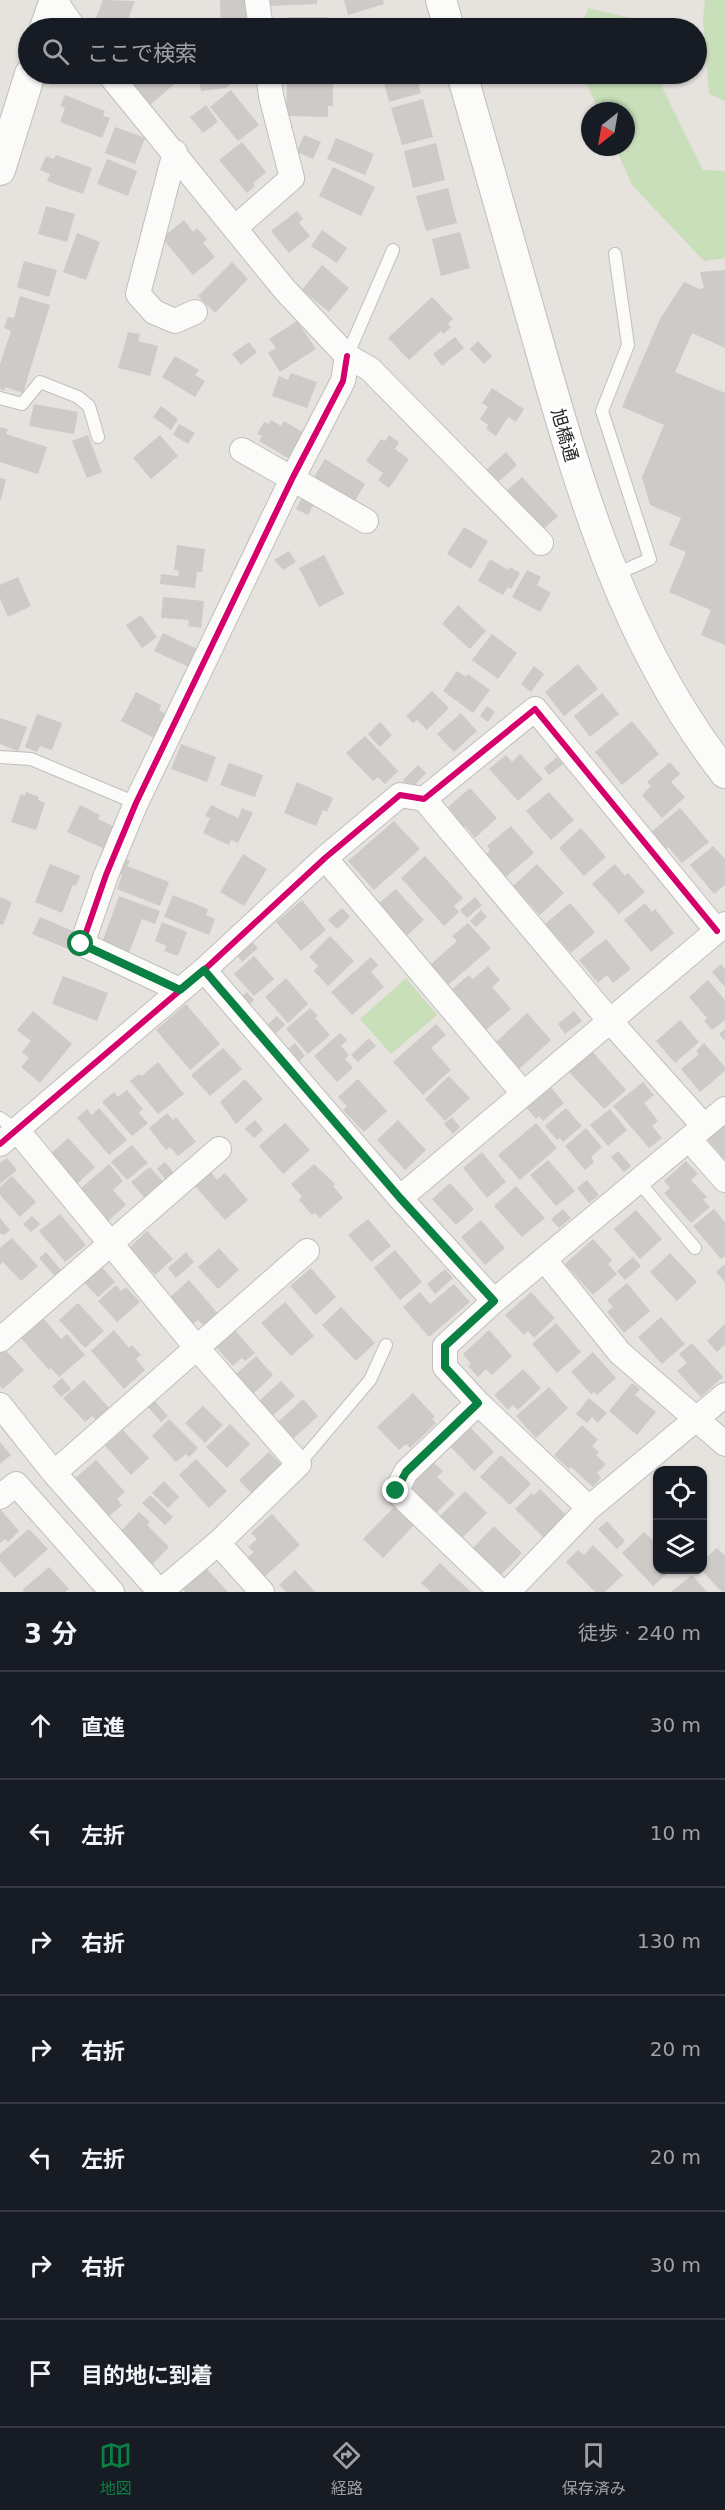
<!DOCTYPE html>
<html lang="ja">
<head>
<meta charset="utf-8">
<style>
  :root { --surface:#171b24; --page:#20242c; --text:#f1f3f6; --muted:#9ea1a6; --line:#363941; --accent:#0b8043 }
  body { margin:0; font-family:"DejaVu Sans","Noto Sans JP",sans-serif; background:var(--page); color:var(--text) }
  .controls { position:absolute; right:18px; bottom:18px; display:grid; overflow:hidden; border-radius:12px; box-shadow:0 2px 4px #0004 }
  .controls button { width:54px; height:54px; display:grid; place-items:center; padding:0; border:0; border-bottom:2px solid var(--line); background:var(--surface); color:var(--text); font:30px sans-serif }
  .compass { position:absolute; left:581px; top:102px; width:54px; height:54px; border-radius:50%; background:var(--surface); box-shadow:0 2px 4px #0004; rotate:211deg }
  .stop { position:absolute; width:18px; height:18px; margin:-14px; border:4px solid #0b8043; border-radius:50%; background:#fff }
  .stop.end { background:#0b8043; border-color:#fff; box-shadow:0 2px 6px #0008 }
  .list { margin:0; padding:0; list-style:none }
  h2 { display:flex; justify-content:space-between; align-items:center; height:78px; margin:0; padding:0 24px; font-size:26px }
  h2 small { font-size:20px; font-weight:400; color:var(--muted) }
  .list li { display:grid; grid-template-columns:39px 1fr auto; gap:18px; align-items:center; box-sizing:border-box; height:108px; padding:0 24px; border-top:2px solid var(--line) }
  .list b { display:block; font-size:22px; white-space:nowrap }
  .list em { font-size:20px; font-style:normal; color:var(--muted) }
  .icon { flex:none; width:33px; height:33px; fill:none; stroke:currentColor; stroke-width:2; stroke-linecap:round; stroke-linejoin:round }
  .map { position:relative; flex:none; width:725px; height:1592px; overflow:hidden }
  .search { position:absolute; background:var(--surface); box-shadow:0 2px 4px #0004; left:18px; right:18px; top:18px; height:66px; display:flex; align-items:center; gap:15px; box-sizing:border-box; padding:0 21px; border-radius:33px; color:var(--muted); font-size:22px }
  .sheet { height:834px; background:var(--surface) }
  nav { display:flex; justify-content:space-around; align-items:center; box-sizing:border-box; height:84px; border-top:2px solid var(--line); background:var(--surface); font-size:16px; color:var(--muted) }
  nav a { display:grid; justify-items:center; gap:3px }
  nav .on { color:var(--accent) }
  .map>svg:first-child { display:block }
</style>
</head>
<body>
<div class="map">
<svg width="725" height="1592" viewBox="0 0 725 1592">
  <rect width="100%" height="100%" fill="#e6e2de"/>
  <path fill="#c8dfb9" d="M705,0H725V101L709,94L703,20Z
    M588,8L652,23L653,28H581Z
    M582,74H660L663,89L703,170L725,171V258L704,261L632,185L615,147H626V111H599Z
    M406,978L437,1015L391,1054L360,1019Z"/>
  <path fill="#cdcac7" d="M103,0L135,1L125,28H101L93,26Z
    M220,0H245L247,26L221,27Z
    M269,0H317V4L269,6Z
    M344,0H383L384,4L348,15Z
    M287,17H328V28H276V26H287Z
    M380,18L383,28H351L350,25Z
    M140,74H173L179,80L150,105L130,82Z
    M232,74L233,82L226,88L201,91L199,78Z
    M382,74H416L421,93L389,102Z
    M287,83L333,84V106H328V117L286,116Z
    M231,90L259,125L238,141L210,107Z
    M65,95L105,111L103,116L110,118L102,138L60,122L65,108L60,106Z
    M423,99L433,137L402,145L391,108Z
    M206,105L218,122L203,133L190,117Z
    M115,127L145,138L135,164L105,153Z
    M304,135L321,142L313,159L297,152Z
    M336,138L374,154L365,175L327,159Z
    M242,142L266,172L253,183L255,186L247,193L219,160Z
    M436,143L445,180L413,188L404,151Z
    M56,155L92,168L83,194L47,181L50,174L40,170L46,156L54,159Z
    M107,159L137,171L128,196L97,184Z
    M333,167L375,187L361,216L319,196Z
    M448,188L457,223L426,231L416,196Z
    M46,206L75,214L67,242L38,234Z
    M297,211L303,219L299,223L310,236L289,253L271,231Z
    M184,220L193,232L197,228L207,239L203,243L215,257L193,275L162,238Z
    M322,230L347,248L337,263L311,246Z
    M460,232L470,268L441,276L432,239Z
    M77,233L100,242L86,280L63,272Z
    M24,261L57,270L49,297L17,287Z
    M232,262L248,279L215,313L198,296Z
    M322,265L349,288L329,312L302,290Z
    M725,270V348L692,333L675,372L725,393V645L701,635L711,610L669,592L686,552L669,545L681,518L650,505L642,477L664,425L622,407L660,319L684,282L699,289L704,288L700,272Z
    M20,296L50,305L23,393L5,387L4,391L0,389V364L11,331L4,328L8,317L14,318Z
    M432,297L453,319L448,324L451,327L443,334L441,331L409,360L388,338Z
    M297,321L316,349L280,372L268,353L276,348L269,339Z
    M128,332L140,334L138,341L158,346L150,376L118,368Z
    M455,337L464,348L442,366L433,354Z
    M478,341L492,356L484,364L470,349Z
    M249,342L257,352L241,365L232,354Z
    M175,356L199,370L195,375L205,381L195,397L162,377Z
    M291,373L317,382L307,408L272,396L279,376L288,380Z
    M492,388L524,409L516,422L508,417L496,436L486,429L488,425L480,419L488,407L482,403Z
    M34,404L78,412L74,434L29,426Z
    M161,406L178,419L171,430L153,417Z
    M271,420L281,426L284,421L304,433L288,458L259,441L262,436L257,434L264,422L269,424Z
    M179,424L195,433L188,444L173,435Z
    M0,427L8,429L6,434L47,447L38,474L0,462Z
    M88,435L102,472L87,478L72,441Z
    M160,435L178,456L151,479L133,458Z
    M389,435L399,442L395,449L409,459L389,488L378,480L383,473L366,461L381,439L385,441Z
    M506,452L517,465L496,484L485,471Z
    M325,459L365,484L353,504L313,479Z
    M522,477L558,516L539,533L503,494Z
    M0,478L6,479L1,500H0Z
    M305,492L317,498L308,515L296,509Z
    M464,527L488,541L471,569L447,554Z
    M177,545L205,549L202,572H197L195,588L160,584L161,574L178,576L179,571L174,570Z
    M289,551L296,562L283,570L274,560Z
    M324,555L344,594L319,607L299,568Z
    M490,559L508,570L510,567L520,573L511,589L508,587L503,595L478,581Z
    M527,570L541,577L537,585L551,593L540,612L512,597Z
    M18,577L31,606L8,617L0,599V585Z
    M163,597L204,601L201,628L188,626L189,620L161,618Z
    M458,605L486,631L470,649L442,624Z
    M141,615L157,637L142,648L126,625Z
    M163,633L197,649L189,667L154,651Z
    M492,634L517,653L498,679L472,660Z
    M578,664L598,689L564,716L545,692Z
    M534,666L544,674L531,692L521,684Z
    M457,671L466,677L468,674L490,690L473,713L443,691Z
    M432,691L449,708L427,730L417,720L413,723L406,716Z
    M136,692L161,705L159,710L168,715L156,739L121,721Z
    M602,693L619,714L590,737L574,716Z
    M487,706L495,712L488,722L480,716Z
    M461,713L477,731L454,752L437,734Z
    M37,714L62,723L52,750L40,746L37,752L25,747Z
    M0,718L27,727L18,751L0,744Z
    M632,721L659,754L622,785L595,752Z
    M380,722L392,735L380,747L368,734Z
    M365,736L398,771L385,784L378,777L373,781L346,753Z
    M181,744L216,757L207,782L171,769Z
    M520,754L543,779L518,801L489,769L506,755L512,762Z
    M557,757L563,764L549,775L544,768Z
    M670,762L680,774L671,782L685,797L662,818L642,795L651,786L647,782Z
    M229,763L263,775L255,797L220,785Z
    M418,765L426,773L411,789L403,780Z
    M297,782L333,798L327,812L323,810L316,826L284,813Z
    M470,788L497,818L475,838L465,826L461,829L451,818L455,815L448,807Z
    M26,792L39,797L38,800L45,803L36,830L11,822L21,794L25,796Z
    M549,792L574,820L551,840L526,811Z
    M80,805L100,815L98,819L115,827L105,849L67,832Z
    M211,805L238,818L242,808L253,813L238,843L231,840L229,845L203,833L210,818L205,816Z
    M680,808L709,842L682,863L668,847L665,850L650,833Z
    M394,821L420,849L374,890L348,861Z
    M511,826L534,853L506,877L486,854L490,850L487,846Z
    M581,828L606,857L584,876L559,848Z
    M713,846L725,859V885L714,894L690,865Z
    M243,854L267,869L244,906L220,892Z
    M425,856L463,898L454,906L459,912L444,926L401,878Z
    M119,857L130,861L127,866L169,882L160,906L117,889L122,875L114,872Z
    M50,864L80,876L76,886L73,885L62,913L35,902Z
    M537,864L564,893L540,915L513,886Z
    M615,864L625,876L628,873L645,892L619,914L592,884Z
    M396,889L424,920L403,939L374,907Z
    M173,895L208,909L206,915L215,919L209,935L164,917Z
    M119,896L160,911L155,924L142,919L128,955L101,945Z
    M0,897L12,902L3,925L0,924Z
    M475,897L482,905L467,918L460,910Z
    M302,900L326,930L301,951L276,922Z
    M570,903L595,932L571,953L545,924Z
    M645,903L652,912L655,909L674,933L651,952L624,920Z
    M342,908L350,917L337,929L328,920Z
    M481,910L487,917L476,927L470,921Z
    M40,917L75,932L68,949L32,934Z
    M162,922L187,932L178,956L164,951L167,946L155,941Z
    M468,923L491,948L447,986L429,966L457,941L452,936Z
    M330,936L354,961L328,986L314,971L318,966L309,957Z
    M606,939L631,969L613,983L607,975L598,983L579,960Z
    M252,942L258,948L242,962L237,955Z
    M254,956L274,979L254,996L234,974Z
    M371,957L378,965L371,972L384,987L352,1015L331,992Z
    M721,964L725,969V987L712,972Z
    M488,966L500,980L492,987L511,1009L486,1030L451,990L469,975L473,979Z
    M63,976L108,993L97,1021L52,1004Z
    M286,978L308,1004L288,1023L265,997Z
    M708,980L725,1000V1020L712,1030L704,1021L707,1018L689,997Z
    M247,992L254,1000L250,1004L242,996Z
    M186,1004L220,1044L190,1070L156,1030Z
    M310,1008L318,1016L315,1018L330,1035L308,1054L286,1029Z
    M33,1011L72,1044L40,1083L21,1067L29,1058L22,1052L31,1041L17,1030Z
    M574,1011L582,1021L565,1034L558,1024Z
    M527,1013L551,1040L518,1070L494,1044Z
    M277,1016L285,1025L275,1034L267,1025Z
    M680,1020L699,1042L675,1063L656,1041Z
    M436,1024L446,1035L431,1048L451,1070L423,1095L393,1062Z
    M725,1029V1041L719,1034Z
    M340,1033L347,1040L341,1046L349,1055L345,1059L353,1068L337,1082L314,1056Z
    M369,1038L376,1046L358,1062L351,1055Z
    M295,1043L305,1056L299,1061L289,1048Z
    M704,1043L725,1067V1071L700,1092L681,1069L699,1054L696,1051Z
    M223,1048L242,1069L210,1096L191,1075Z
    M592,1051L626,1090L604,1109L569,1072Z
    M158,1062L184,1094L158,1114L130,1081L139,1074L142,1076Z
    M449,1076L470,1098L445,1121L425,1099Z
    M245,1079L263,1099L236,1124L220,1102Z
    M358,1079L387,1111L364,1132L343,1110L347,1106L338,1097Z
    M643,1082L654,1095L644,1103L658,1121L652,1126L662,1138L649,1148L613,1106Z
    M549,1085L564,1103L543,1121L539,1116L536,1119L525,1106Z
    M127,1090L143,1109L139,1113L148,1123L132,1136L102,1102L114,1092L118,1097Z
    M99,1108L127,1140L109,1155L77,1118L87,1109L92,1115Z
    M566,1108L582,1126L563,1142L560,1138L557,1140L545,1126Z
    M610,1109L627,1130L608,1146L590,1125Z
    M167,1113L173,1120L176,1117L196,1142L178,1156L170,1147L166,1150L149,1128Z
    M452,1117L460,1127L453,1134L444,1124Z
    M255,1120L263,1130L254,1138L245,1129Z
    M398,1120L426,1150L405,1170L377,1140Z
    M285,1123L310,1150L283,1174L259,1146Z
    M536,1123L557,1148L520,1180L498,1155Z
    M725,1126V1160L708,1140Z
    M586,1128L602,1147L591,1157L594,1162L585,1170L565,1146Z
    M68,1138L95,1167L76,1185L48,1156Z
    M132,1145L148,1163L127,1180L111,1162Z
    M618,1151L631,1166L624,1172L611,1157Z
    M482,1152L506,1182L487,1198L463,1168Z
    M7,1158L17,1170L0,1184V1163Z
    M548,1160L575,1191L556,1206L530,1175Z
    M686,1161L698,1174L691,1180L707,1197L703,1200L710,1207L691,1223L664,1193L670,1188L664,1181Z
    M165,1162L178,1178L170,1185L157,1169Z
    M109,1164L123,1181L113,1190L126,1205L107,1222L79,1190Z
    M314,1164L335,1184L333,1186L343,1198L320,1218L315,1213L312,1215L299,1200L302,1197L291,1184Z
    M150,1167L167,1186L148,1202L131,1182Z
    M210,1171L217,1180L225,1173L248,1200L225,1220L194,1185Z
    M12,1176L36,1202L20,1217L0,1195V1187Z
    M587,1180L599,1195L589,1203L577,1188Z
    M450,1183L474,1209L456,1225L432,1199Z
    M516,1186L545,1218L522,1237L494,1206Z
    M563,1209L571,1218L559,1228L551,1219Z
    M714,1209L725,1222V1256L721,1259L693,1226Z
    M636,1210L662,1239L640,1259L614,1229Z
    M60,1214L86,1245L65,1262L39,1231Z
    M32,1216L40,1224L31,1232L23,1224Z
    M0,1218L10,1230L4,1235L0,1233Z
    M368,1219L391,1246L371,1262L348,1235Z
    M481,1220L505,1248L485,1265L461,1237Z
    M147,1231L173,1259L155,1275L129,1248Z
    M12,1238L38,1266L21,1281L3,1262L0,1265V1248Z
    M593,1239L612,1260L608,1264L617,1274L593,1295L565,1264Z
    M219,1248L239,1270L218,1289L198,1267Z
    M395,1250L422,1282L400,1300L374,1268Z
    M46,1252L64,1274L57,1279L39,1258Z
    M186,1252L194,1262L176,1278L168,1268Z
    M670,1253L697,1282L677,1301L650,1272Z
    M633,1257L641,1266L625,1280L617,1271Z
    M99,1264L115,1282L98,1297L82,1280Z
    M725,1264V1282L716,1272Z
    M311,1268L336,1297L316,1315L290,1286Z
    M445,1269L453,1278L435,1294L427,1284Z
    M189,1280L220,1316L206,1328L198,1320L192,1325L168,1299Z
    M627,1283L650,1311L624,1333L607,1312L613,1307L607,1300Z
    M454,1284L470,1302L429,1337L403,1307L420,1292L430,1304Z
    M116,1285L121,1291L126,1287L140,1302L117,1322L98,1301Z
    M531,1292L555,1318L534,1338L528,1331L524,1335L505,1315Z
    M285,1302L314,1336L291,1356L261,1323Z
    M78,1303L104,1331L85,1348L59,1320Z
    M341,1307L375,1343L356,1361L322,1325Z
    M661,1317L685,1344L662,1364L638,1337Z
    M44,1319L61,1339L67,1334L85,1355L59,1377L51,1368L49,1370L21,1338Z
    M556,1323L581,1352L557,1373L532,1344Z
    M725,1324V1345L717,1352L707,1341Z
    M232,1327L255,1353L245,1361L242,1358L233,1366L213,1344Z
    M114,1330L129,1348L132,1345L141,1355L136,1359L145,1370L124,1389L91,1351Z
    M489,1330L512,1356L492,1375L486,1369L478,1377L468,1366L471,1364L463,1354Z
    M692,1343L723,1377L701,1397L677,1371L687,1363L679,1354Z
    M0,1344L24,1370L3,1389L0,1386Z
    M593,1352L616,1378L597,1395L594,1392L591,1394L571,1372Z
    M256,1356L273,1375L253,1394L235,1375Z
    M523,1369L541,1388L518,1410L513,1405L508,1410L494,1395Z
    M62,1378L71,1389L61,1397L52,1386Z
    M84,1380L109,1408L96,1420L92,1416L85,1422L63,1398Z
    M281,1381L295,1396L272,1416L259,1401Z
    M632,1383L640,1389L635,1395L656,1412L637,1435L609,1411Z
    M549,1387L568,1408L536,1438L516,1416Z
    M413,1393L435,1417L432,1419L436,1423L410,1448L406,1444L399,1450L377,1427Z
    M589,1398L607,1413L598,1423L592,1417L587,1423L576,1414Z
    M303,1399L318,1416L293,1439L278,1422Z
    M154,1400L168,1416L161,1422L147,1406Z
    M203,1406L223,1425L205,1443L185,1423Z
    M169,1419L198,1448L189,1457L186,1454L176,1462L152,1436Z
    M230,1424L250,1444L227,1468L206,1447Z
    M582,1425L598,1440L592,1446L599,1452L596,1455L606,1464L597,1473L601,1478L593,1487L571,1467L569,1469L554,1455Z
    M469,1426L494,1452L474,1471L449,1445Z
    M123,1430L149,1458L131,1475L105,1446Z
    M0,1442L11,1455L0,1464Z
    M269,1452L285,1468L255,1497L239,1480Z
    M501,1455L531,1484L510,1505L480,1477Z
    M196,1459L227,1491L209,1508L179,1475Z
    M96,1460L125,1492L117,1499L122,1505L107,1518L73,1480Z
    M433,1462L443,1471L437,1477L455,1494L434,1515L407,1489Z
    M164,1481L179,1497L168,1508L152,1493Z
    M540,1489L567,1516L545,1539L515,1509L532,1493L534,1495Z
    M465,1491L487,1513L461,1539L439,1517Z
    M150,1495L173,1517L165,1525L142,1503Z
    M396,1505L415,1524L383,1558L363,1539Z
    M0,1509L19,1531L8,1542L5,1539L0,1543Z
    M139,1512L150,1522L147,1525L169,1547L151,1566L118,1534Z
    M272,1514L300,1545L264,1577L247,1558L254,1552L248,1547L257,1539L251,1533Z
    M607,1521L625,1541L617,1549L598,1529Z
    M494,1526L522,1553L500,1576L472,1549Z
    M29,1529L48,1549L15,1578L0,1561V1554Z
    M644,1532L658,1545V1570H671L653,1586L622,1553Z
    M593,1545L623,1575L605,1592H595L566,1562L578,1550L584,1555Z
    M717,1548L725,1556V1592H722L702,1571V1561Z
    M440,1563L471,1592H431L421,1583Z
    M49,1567L69,1589L65,1592H24L22,1590Z
    M206,1568L228,1592H185L183,1589Z
    M295,1570L315,1592H286L279,1585Z
    M692,1575L707,1592H671Z"/>
  <g fill="none" stroke-linecap="round" stroke-linejoin="round">
    <defs>
      <path id="service" d="M347,356L393,250
        M0,398L22,404L40,382L78,397L89,406L98,437
        M614,575L650,559L602,411L628,345L615,254
        M0,757L31,759L136,803
        M0,1118L17,1130
        M638,1181L695,1248
        M299,1464L370,1380L386,1345"/>
      <path id="minor" d="M257,0L261,28
        M55,1L74,28
        M109,74L285,290L347,356L370,369L541,543
        M175,152L138,294L154,312L175,321L195,312
        M236,227L292,178L271,96L268,74
        M242,450L366,521
        M424,799L610,1021L704,1126
        M325,858L523,1093
        M204,970L400,1198L494,1301
        M180,990L82,944L106,875L136,803L293,477L343,381L347,356
        M17,1130L196,1347L299,1464L218,1543L160,1592
        M689,1139L725,1180
        M0,1144L204,970L325,858L400,795L424,799L535,709L717,931
        M400,1198L725,924
        M544,1259L620,1353L725,1444
        M0,1340L219,1149
        M478,1403L406,1472L396,1491L501,1592
        M0,1405L54,1473L160,1592
        M54,1473L307,1251
        M0,1497L16,1484L112,1592
        M589,1508L478,1403L445,1367V1346L494,1301L725,1109
        M218,1543L262,1592
        M508,1592L589,1508L725,1395"/>
      <path id="tertiary" d="M441,0L449,28
        M45,28L55,0
        M462,74C488,165 514,257 540,348C583,499 627,647 725,773
        M0,170L30,74"/>
    </defs>
    <use href="#service" stroke="#c0bebf" stroke-width="14"/>
    <use href="#minor" stroke="#c0bebf" stroke-width="26"/>
    <use href="#tertiary" stroke="#c0bebf" stroke-width="32"/>
    <use href="#service" stroke="#fbfbfa" stroke-width="12"/>
    <use href="#minor" stroke="#fbfbfa" stroke-width="24"/>
    <use href="#tertiary" stroke="#fbfbfa" stroke-width="30"/>
    <defs>
      <path id="cycleway" d="M180,990L82,944L106,875L136,803L293,477L343,381L347,356
        M0,1144L204,970L325,858L400,795L424,799L535,709L717,931"/>
    </defs>
    <use href="#cycleway" stroke="#fff" stroke-width="10"/>
    <use href="#cycleway" stroke="#d6006c" stroke-width="6"/>
  </g>
  <g fill="none" stroke-linecap="round" stroke-linejoin="round">
    <path stroke="#0b8043" stroke-width="8" d="M81,944L180,990L204,970L400,1198L494,1301L445,1346V1367L478,1403L406,1472L396,1491"/>
  </g>
  <g text-anchor="middle" dominant-baseline="central" stroke-width="6" stroke-linejoin="round" paint-order="stroke">
    <g font-size="18" fill="#282828" stroke="#fff">
      <text transform="translate(565 435) rotate(74)">旭橋通</text>
    </g>
  </g>
</svg>
<div class="controls">
<button><svg class="icon" aria-label="locate" viewBox="0 0 24 24"><circle cx="12" cy="12" r="6"/><path d="M12 2v4M12 18v4M2 12h4M18 12h4"/></svg></button>
<button><svg class="icon" aria-label="layers" viewBox="0 0 24 24"><path d="M12 4l9 5-9 5-9-5zM3 14l9 5 9-5"/></svg></button>
</div>
<svg class="compass" viewBox="-18 -18 36 36"><path d="M0-13l5 13h-10z" fill="#e53935"/><path d="M0 13l5-13h-10z" fill="#9ea1a6"/></svg>
<div class="stop" style="left:81px;top:944px"></div>
<div class="stop end" style="left:396px;top:1491px"></div>
<div class="search"><svg class="icon" aria-label="search" viewBox="0 0 24 24"><circle cx="10" cy="10" r="6"/><path d="M15 15l6 6"/></svg>ここで検索</div>
</div>
<section class="sheet">
<h2>3 分<small>徒歩 · 240 m</small></h2>
<ul class="list">
<li><svg class="icon" aria-label="ahead" viewBox="0 0 24 24"><path d="M12 20V5M6 11l6-6 6 6"/></svg><div><b>直進</b></div><em>30 m</em></li>
<li><svg class="icon" aria-label="left" viewBox="0 0 24 24"><path d="M17 20v-9H6M10 6l-5 5 5 5"/></svg><div><b>左折</b></div><em>10 m</em></li>
<li><svg class="icon" aria-label="right" viewBox="0 0 24 24"><path d="M7 20v-9h11M14 6l5 5-5 5"/></svg><div><b>右折</b></div><em>130 m</em></li>
<li><svg class="icon" aria-label="right" viewBox="0 0 24 24"><path d="M7 20v-9h11M14 6l5 5-5 5"/></svg><div><b>右折</b></div><em>20 m</em></li>
<li><svg class="icon" aria-label="left" viewBox="0 0 24 24"><path d="M17 20v-9H6M10 6l-5 5 5 5"/></svg><div><b>左折</b></div><em>20 m</em></li>
<li><svg class="icon" aria-label="right" viewBox="0 0 24 24"><path d="M7 20v-9h11M14 6l5 5-5 5"/></svg><div><b>右折</b></div><em>30 m</em></li>
<li><svg class="icon" aria-label="arrive" viewBox="0 0 24 24"><path d="M6 21V4h12l-3 4 3 4H6"/></svg><div><b>目的地に到着</b></div></li>
</ul>
</section>
<nav>
<a class="on"><svg class="icon" aria-label="map" viewBox="0 0 24 24"><path d="M3 6l6-2 6 2 6-2v14l-6 2-6-2-6 2zM9 4v14M15 6v14"/></svg>地図</a>
<a><svg class="icon" aria-label="directions" viewBox="0 0 24 24"><path d="M12 3l9 9-9 9-9-9zM9 14v-3h6M13 9l2 2-2 2"/></svg>経路</a>
<a><svg class="icon" aria-label="saved" viewBox="0 0 24 24"><path d="M7 4h10v16l-5-4-5 4z"/></svg>保存済み</a>
</nav>
</body>
</html>
